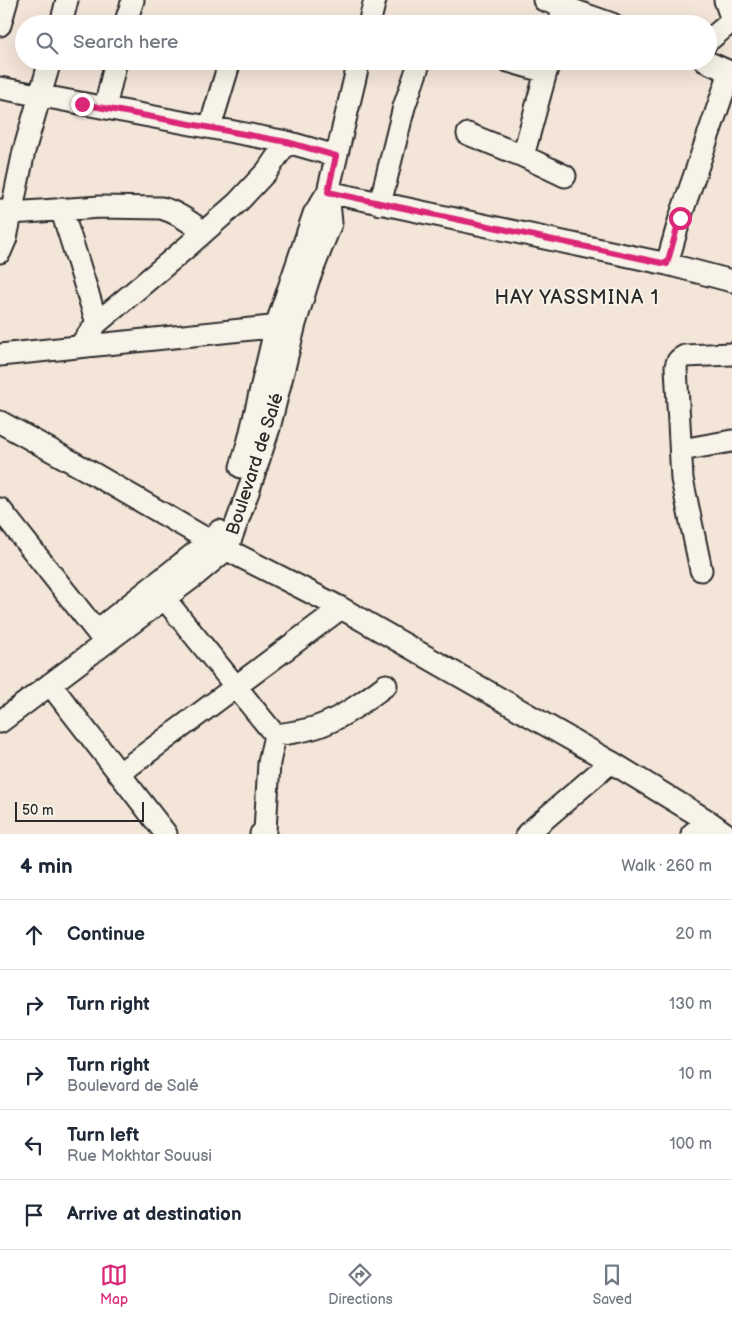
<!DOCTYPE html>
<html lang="en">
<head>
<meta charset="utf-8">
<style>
  :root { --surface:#fff; --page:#f2f2f3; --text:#1f2937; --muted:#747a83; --line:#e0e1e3; --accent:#db2777 }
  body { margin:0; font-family:"Balsamiq Sans",sans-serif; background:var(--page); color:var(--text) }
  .scale { position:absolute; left:15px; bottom:12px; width:129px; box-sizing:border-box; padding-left:5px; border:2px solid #2b2b2b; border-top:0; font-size:14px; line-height:18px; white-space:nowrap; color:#2b2b2b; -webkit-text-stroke:4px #f7f3e8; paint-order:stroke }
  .stop { position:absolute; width:15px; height:15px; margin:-11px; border:4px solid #db2777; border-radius:50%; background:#fff }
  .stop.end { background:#db2777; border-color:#fff; box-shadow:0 1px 5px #0008 }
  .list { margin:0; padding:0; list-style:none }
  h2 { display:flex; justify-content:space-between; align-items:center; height:65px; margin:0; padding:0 20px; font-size:21px }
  h2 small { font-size:16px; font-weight:400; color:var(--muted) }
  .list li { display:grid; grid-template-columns:32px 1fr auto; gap:15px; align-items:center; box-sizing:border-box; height:70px; padding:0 20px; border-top:1px solid var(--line) }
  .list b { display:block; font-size:19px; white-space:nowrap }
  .list p { margin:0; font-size:16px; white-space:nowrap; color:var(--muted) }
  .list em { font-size:16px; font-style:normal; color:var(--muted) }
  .icon { flex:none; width:28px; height:28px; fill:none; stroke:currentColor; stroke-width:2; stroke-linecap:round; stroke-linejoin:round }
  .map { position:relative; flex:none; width:732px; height:834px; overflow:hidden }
  .search { position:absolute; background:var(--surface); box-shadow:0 5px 20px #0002; left:15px; right:15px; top:15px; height:55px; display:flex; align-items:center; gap:12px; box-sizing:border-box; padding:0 18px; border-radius:28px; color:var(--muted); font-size:19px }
  .sheet { height:415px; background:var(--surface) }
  nav { display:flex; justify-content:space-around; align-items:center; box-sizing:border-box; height:70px; border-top:1px solid var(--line); background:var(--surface); font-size:14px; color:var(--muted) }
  nav a { display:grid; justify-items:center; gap:2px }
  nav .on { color:var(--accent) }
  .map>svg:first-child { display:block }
</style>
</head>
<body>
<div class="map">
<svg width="732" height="834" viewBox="0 0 732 834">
  <rect width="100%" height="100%" fill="#f4e5d9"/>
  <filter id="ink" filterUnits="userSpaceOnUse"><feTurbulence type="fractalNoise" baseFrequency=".02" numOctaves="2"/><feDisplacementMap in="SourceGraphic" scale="10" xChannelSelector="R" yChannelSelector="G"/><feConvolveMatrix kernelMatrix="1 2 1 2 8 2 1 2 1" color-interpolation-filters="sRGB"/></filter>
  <g filter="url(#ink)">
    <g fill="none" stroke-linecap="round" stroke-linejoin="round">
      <defs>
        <path id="minor" d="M544,0L612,24
          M725,0L732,20
          M61,24L67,0
          M125,24L133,0
          M369,24L375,0
          M559,24L564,6
          M0,25L7,0
          M708,41L732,21
          M508,61L546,72
          M705,61L732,73
          M0,88L287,142L336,156
          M105,108L116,61
          M210,127L230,61
          M468,134L523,156L549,61
          M523,156L565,176
          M328,192L667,264L732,281
          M380,204L404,107L420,61
          M61,209C74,247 85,285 97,323
          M0,210L11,213L100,207L161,208C177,212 191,223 204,232
          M0,252L6,238L24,151L50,61
          M667,264L680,218L730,72
          M79,347L97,323L187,247L238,202L267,171L287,142
          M0,355L290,325
          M0,422L94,474L210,541L341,608L611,762L708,821L726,834
          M681,450L732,441
          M241,467L249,440L276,326L314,214L328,192
          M0,509L105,642
          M701,570L682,479L676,367C677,361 679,359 685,356L732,354
          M164,598L275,735L269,763L265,831L261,834
          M99,629L210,541L219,531
          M50,684L166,834
          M0,722L197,574L227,549L248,492L269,428L295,324L308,281L331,223L328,192L359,61
          M275,735C290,733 307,731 322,725C345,716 366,700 386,685
          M120,773L341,608
          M527,834L611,762
          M692,834L708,821"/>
      </defs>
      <use href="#minor" stroke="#2b2b2b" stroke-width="25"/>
      <use href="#minor" stroke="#f7f3e8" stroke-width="21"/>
    </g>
  </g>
  <g fill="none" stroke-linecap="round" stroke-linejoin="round" filter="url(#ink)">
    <path stroke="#db2777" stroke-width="6" d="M82,104L287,142L336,156L328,192L667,264L680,218"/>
  </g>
  <g text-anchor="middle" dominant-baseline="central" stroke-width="4" stroke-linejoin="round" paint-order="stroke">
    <g font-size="18" fill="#2b2b2b" stroke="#f7f3e8">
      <text transform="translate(255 464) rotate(-72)">Boulevard de Salé</text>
    </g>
    <g font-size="20" letter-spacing="1" fill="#2b2b2b" stroke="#f7f3e8">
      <text x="577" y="298">HAY YASSMINA 1</text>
    </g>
  </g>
</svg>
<div class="scale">50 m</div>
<div class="stop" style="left:680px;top:218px"></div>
<div class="stop end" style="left:82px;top:104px"></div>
<div class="search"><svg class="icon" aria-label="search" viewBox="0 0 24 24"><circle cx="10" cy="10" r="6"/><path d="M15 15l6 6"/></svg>Search here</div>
</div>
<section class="sheet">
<h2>4 min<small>Walk · 260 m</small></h2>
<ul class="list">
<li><svg class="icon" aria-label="ahead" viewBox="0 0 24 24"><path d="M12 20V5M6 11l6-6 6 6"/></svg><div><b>Continue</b></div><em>20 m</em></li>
<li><svg class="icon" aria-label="right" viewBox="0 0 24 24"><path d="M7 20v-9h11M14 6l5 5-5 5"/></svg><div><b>Turn right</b></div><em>130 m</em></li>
<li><svg class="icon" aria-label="right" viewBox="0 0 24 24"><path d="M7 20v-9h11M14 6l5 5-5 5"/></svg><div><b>Turn right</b><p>Boulevard de Salé</p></div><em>10 m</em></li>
<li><svg class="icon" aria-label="left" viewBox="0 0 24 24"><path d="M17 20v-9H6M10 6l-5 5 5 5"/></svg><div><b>Turn left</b><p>Rue Mokhtar Souusi</p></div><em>100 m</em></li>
<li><svg class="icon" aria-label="arrive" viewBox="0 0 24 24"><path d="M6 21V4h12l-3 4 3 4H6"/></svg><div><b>Arrive at destination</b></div></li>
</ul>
</section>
<nav>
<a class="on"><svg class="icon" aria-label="map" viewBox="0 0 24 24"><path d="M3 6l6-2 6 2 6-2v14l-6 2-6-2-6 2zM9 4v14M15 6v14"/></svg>Map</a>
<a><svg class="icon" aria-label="directions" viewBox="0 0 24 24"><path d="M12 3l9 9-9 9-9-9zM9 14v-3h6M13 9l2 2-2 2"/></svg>Directions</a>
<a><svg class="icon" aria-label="saved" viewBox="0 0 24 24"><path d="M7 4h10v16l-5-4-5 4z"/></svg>Saved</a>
</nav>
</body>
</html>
